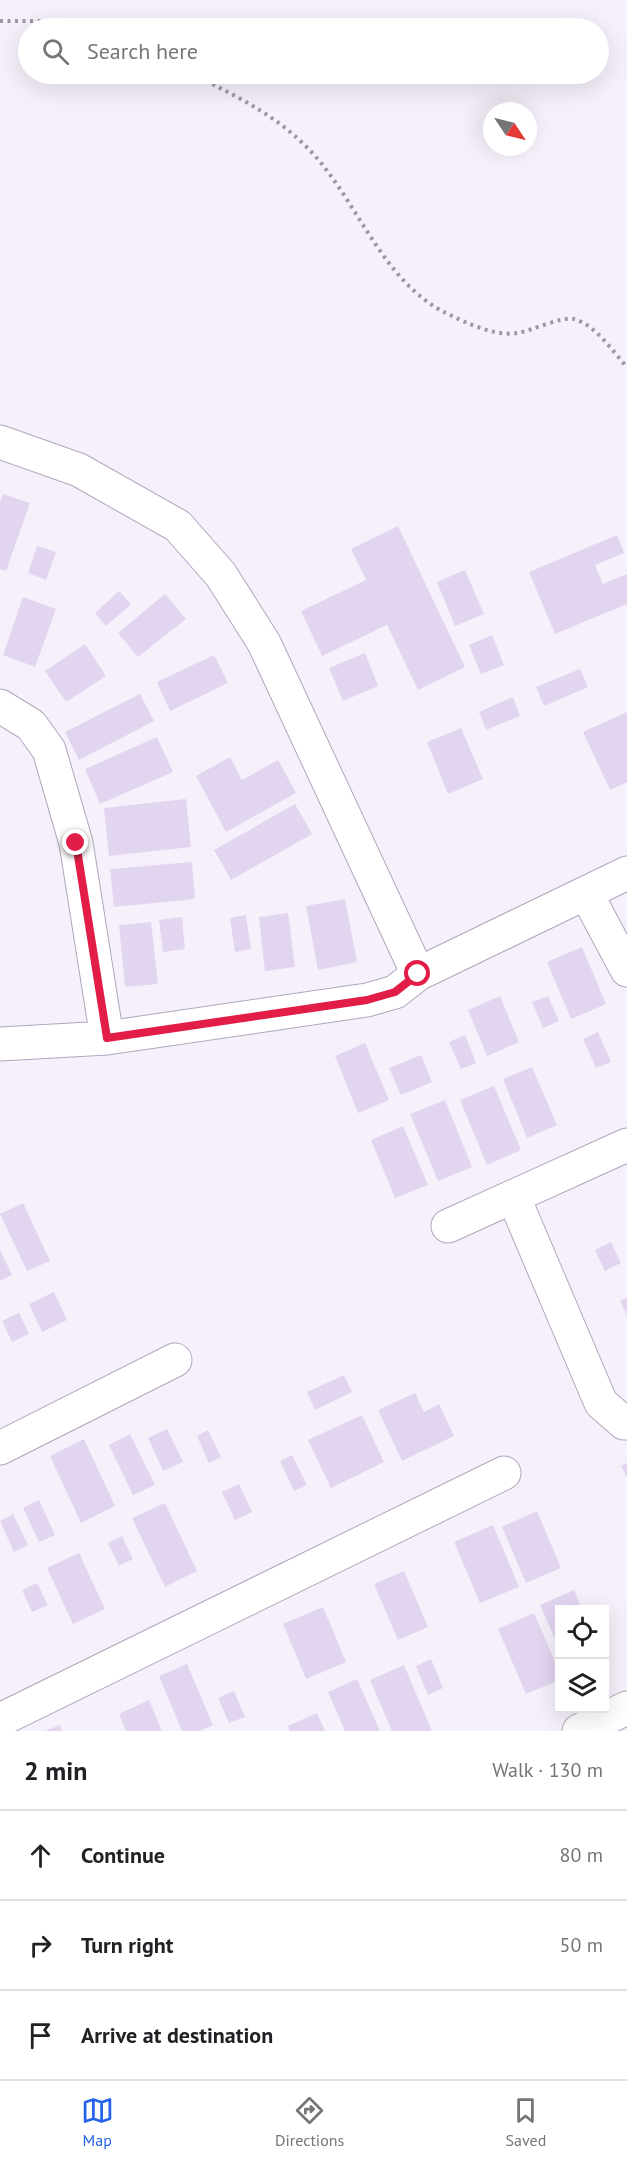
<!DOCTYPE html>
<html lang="en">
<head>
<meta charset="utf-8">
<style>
  :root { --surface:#fff; --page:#f2f2f2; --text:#202124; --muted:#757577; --line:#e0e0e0; --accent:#2563eb }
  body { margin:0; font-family:"PT Sans",sans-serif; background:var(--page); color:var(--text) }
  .controls { position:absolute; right:18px; bottom:18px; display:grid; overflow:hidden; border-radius:0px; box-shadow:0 6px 24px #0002 }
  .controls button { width:54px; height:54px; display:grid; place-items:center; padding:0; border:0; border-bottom:2px solid var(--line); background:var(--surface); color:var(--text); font:30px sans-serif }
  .compass { position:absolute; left:483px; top:102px; width:54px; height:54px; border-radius:50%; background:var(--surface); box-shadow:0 6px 24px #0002; rotate:125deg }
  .stop { position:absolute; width:18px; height:18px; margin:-14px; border:4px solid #e11d48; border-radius:50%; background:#fff }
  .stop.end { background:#e11d48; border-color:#fff; box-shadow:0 2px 6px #0008 }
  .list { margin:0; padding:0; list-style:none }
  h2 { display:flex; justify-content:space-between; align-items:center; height:78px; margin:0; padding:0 24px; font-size:26px }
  h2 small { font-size:20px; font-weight:400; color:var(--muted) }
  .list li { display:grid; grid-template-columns:39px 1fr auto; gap:18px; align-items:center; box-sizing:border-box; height:90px; padding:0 24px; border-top:2px solid var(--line) }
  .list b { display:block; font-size:22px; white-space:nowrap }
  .list em { font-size:20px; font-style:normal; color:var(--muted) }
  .icon { flex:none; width:33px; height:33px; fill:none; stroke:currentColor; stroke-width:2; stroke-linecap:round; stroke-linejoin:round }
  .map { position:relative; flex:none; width:627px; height:1731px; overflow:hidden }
  .search { position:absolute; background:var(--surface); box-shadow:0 6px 24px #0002; left:18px; right:18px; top:18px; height:66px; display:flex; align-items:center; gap:15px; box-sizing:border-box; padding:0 21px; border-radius:33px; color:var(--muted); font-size:22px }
  .sheet { height:348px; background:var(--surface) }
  nav { display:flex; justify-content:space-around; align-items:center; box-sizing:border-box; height:84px; border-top:2px solid var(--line); background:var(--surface); font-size:16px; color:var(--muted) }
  nav a { display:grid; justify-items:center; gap:3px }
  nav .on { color:var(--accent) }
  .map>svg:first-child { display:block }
</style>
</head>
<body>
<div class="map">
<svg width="627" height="1731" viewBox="0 0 627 1731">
  <rect width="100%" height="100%" fill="#f6f0fb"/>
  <path fill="#e2d5f0" d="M3,494L30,503L6,571L0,569V502Z
    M398,526L465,667L418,690L387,625L322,656L301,611L366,580L351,549Z
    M617,535L624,553L595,565L603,584L627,574V604L555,634L529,572Z
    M37,546L56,552L46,580L28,573Z
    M465,570L484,614L455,626L437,582Z
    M119,591L131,604L106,626L95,613Z
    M165,594L186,619L138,657L118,633Z
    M23,597L56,609L35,667L3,655Z
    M492,635L504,665L481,674L469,645Z
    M85,644L106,676L66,702L45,671Z
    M365,653L378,686L343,701L329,668Z
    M214,655L228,683L170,711L157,682Z
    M580,669L588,687L544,706L536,687Z
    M140,694L154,721L79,760L65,732Z
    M513,697L520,716L486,730L479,712Z
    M627,712V782L610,790L583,732Z
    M461,728L483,779L448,794L427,742Z
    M157,737L173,772L100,804L85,769Z
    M230,757L242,780L278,760L296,793L226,832L196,776Z
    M186,799L191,847L109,856L104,808Z
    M295,804L312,834L231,880L214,850Z
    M192,862L195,899L114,907L110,869Z
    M345,899L357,962L318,970L306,906Z
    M288,913L295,967L265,971L259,917Z
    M246,915L251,949L235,952L230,918Z
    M182,917L185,949L163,952L159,920Z
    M151,922L158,984L125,987L119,925Z
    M582,947L606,1004L571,1019L547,962Z
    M500,996L519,1042L487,1056L468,1010Z
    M548,996L559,1021L543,1028L532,1002Z
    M598,1032L611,1062L596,1068L583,1039Z
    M465,1035L476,1063L461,1069L449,1042Z
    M365,1043L389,1100L358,1113L335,1056Z
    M421,1055L432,1082L401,1095L389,1068Z
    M532,1067L557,1125L527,1138L503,1079Z
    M494,1086L521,1150L487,1165L460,1100Z
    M445,1100L472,1167L438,1181L410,1114Z
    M403,1126L428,1185L395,1198L371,1140Z
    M23,1203L50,1261L27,1271L0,1214Z
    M611,1242L621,1263L605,1271L595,1250Z
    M0,1250L12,1275L0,1281Z
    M54,1292L67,1320L42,1332L29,1304Z
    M627,1297V1315L620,1301Z
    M19,1313L29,1334L12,1342L2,1321Z
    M344,1375L352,1392L315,1410L307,1392Z
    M415,1393L424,1412L439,1404L454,1436L402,1461L378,1410Z
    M362,1415L384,1462L331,1488L308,1440Z
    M167,1429L183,1462L163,1471L148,1438Z
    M208,1430L221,1457L209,1463L197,1436Z
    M130,1434L155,1485L133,1495L109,1445Z
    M84,1439L115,1506L81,1523L50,1456Z
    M292,1455L307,1485L294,1491L280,1461Z
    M627,1463V1478L621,1466Z
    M239,1484L252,1512L235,1520L222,1492Z
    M39,1500L55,1535L39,1542L23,1508Z
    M165,1503L197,1571L165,1587L132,1518Z
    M537,1511L561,1568L526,1583L502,1527Z
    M13,1514L28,1545L14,1552L0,1521Z
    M493,1525L519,1587L480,1603L454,1542Z
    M122,1536L133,1559L119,1566L108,1543Z
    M79,1553L105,1609L73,1624L47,1568Z
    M404,1571L428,1627L398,1640L374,1584Z
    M37,1583L48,1605L32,1612L22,1590Z
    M574,1590L582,1610H560V1650L540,1605Z
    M323,1607L346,1662L306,1679L283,1624Z
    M534,1613L560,1673V1680L526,1694L498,1629Z
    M431,1659L443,1688L428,1695L416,1666Z
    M187,1664L213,1725L199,1731H182L159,1676Z
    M404,1665L432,1731H392L370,1680Z
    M357,1679L380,1731H345L328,1692Z
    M234,1691L245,1717L229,1723L218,1698Z
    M149,1700L162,1731H126L119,1714Z
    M317,1713L325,1731H290L288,1726Z
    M60,1725L62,1731H45Z"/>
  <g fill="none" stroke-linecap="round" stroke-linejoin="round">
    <defs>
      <path id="minor" d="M0,442L79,470L178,526L221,575L264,643L418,974
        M0,706L31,725L49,750L76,843L107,1038
        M586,893L627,970
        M0,1044L107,1038L367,1000L395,992L418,974L627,873
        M514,1198L601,1403L624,1423H627
        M448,1226L627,1145
        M0,1448L175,1360
        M0,1720L504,1473
        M579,1731L627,1708"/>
    </defs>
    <use href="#minor" stroke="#b2a5bf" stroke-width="35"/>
    <path stroke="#9c97a1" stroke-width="4" stroke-dasharray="3 4.5" stroke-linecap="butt" d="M0,21H65L86,28
      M192,74C242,99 285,119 321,163C361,212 386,282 444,312C464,322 495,337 517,333C531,331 562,316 574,319C596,325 612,351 627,367"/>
    <use href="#minor" stroke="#fff" stroke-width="33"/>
  </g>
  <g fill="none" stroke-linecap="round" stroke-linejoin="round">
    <path stroke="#e11d48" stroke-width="8" d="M76,843L107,1038L367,1000L395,992L418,974"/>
  </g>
</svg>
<div class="controls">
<button><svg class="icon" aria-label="locate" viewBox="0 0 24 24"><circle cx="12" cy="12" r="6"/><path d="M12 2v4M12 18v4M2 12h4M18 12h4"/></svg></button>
<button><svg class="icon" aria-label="layers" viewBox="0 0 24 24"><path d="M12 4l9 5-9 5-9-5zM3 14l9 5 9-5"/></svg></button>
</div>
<svg class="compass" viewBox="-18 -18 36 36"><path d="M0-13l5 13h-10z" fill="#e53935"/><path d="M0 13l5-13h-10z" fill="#757577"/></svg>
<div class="stop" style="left:418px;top:974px"></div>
<div class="stop end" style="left:76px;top:843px"></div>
<div class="search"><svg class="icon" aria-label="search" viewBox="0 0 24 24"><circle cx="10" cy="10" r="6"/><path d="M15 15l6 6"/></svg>Search here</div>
</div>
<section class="sheet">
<h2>2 min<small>Walk · 130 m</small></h2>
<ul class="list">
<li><svg class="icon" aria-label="ahead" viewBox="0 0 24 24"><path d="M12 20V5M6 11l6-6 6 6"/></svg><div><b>Continue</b></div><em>80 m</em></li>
<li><svg class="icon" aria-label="right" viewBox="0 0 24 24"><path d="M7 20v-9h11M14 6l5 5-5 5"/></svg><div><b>Turn right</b></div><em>50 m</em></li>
<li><svg class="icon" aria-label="arrive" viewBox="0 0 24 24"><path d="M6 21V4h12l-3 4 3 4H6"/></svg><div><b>Arrive at destination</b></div></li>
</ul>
</section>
<nav>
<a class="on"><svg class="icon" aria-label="map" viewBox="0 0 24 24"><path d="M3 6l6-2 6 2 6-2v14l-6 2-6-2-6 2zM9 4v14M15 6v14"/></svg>Map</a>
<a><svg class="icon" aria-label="directions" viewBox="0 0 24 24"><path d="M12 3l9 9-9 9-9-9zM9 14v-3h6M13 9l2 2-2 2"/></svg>Directions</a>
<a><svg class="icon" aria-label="saved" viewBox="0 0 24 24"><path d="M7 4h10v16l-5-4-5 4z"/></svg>Saved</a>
</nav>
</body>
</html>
